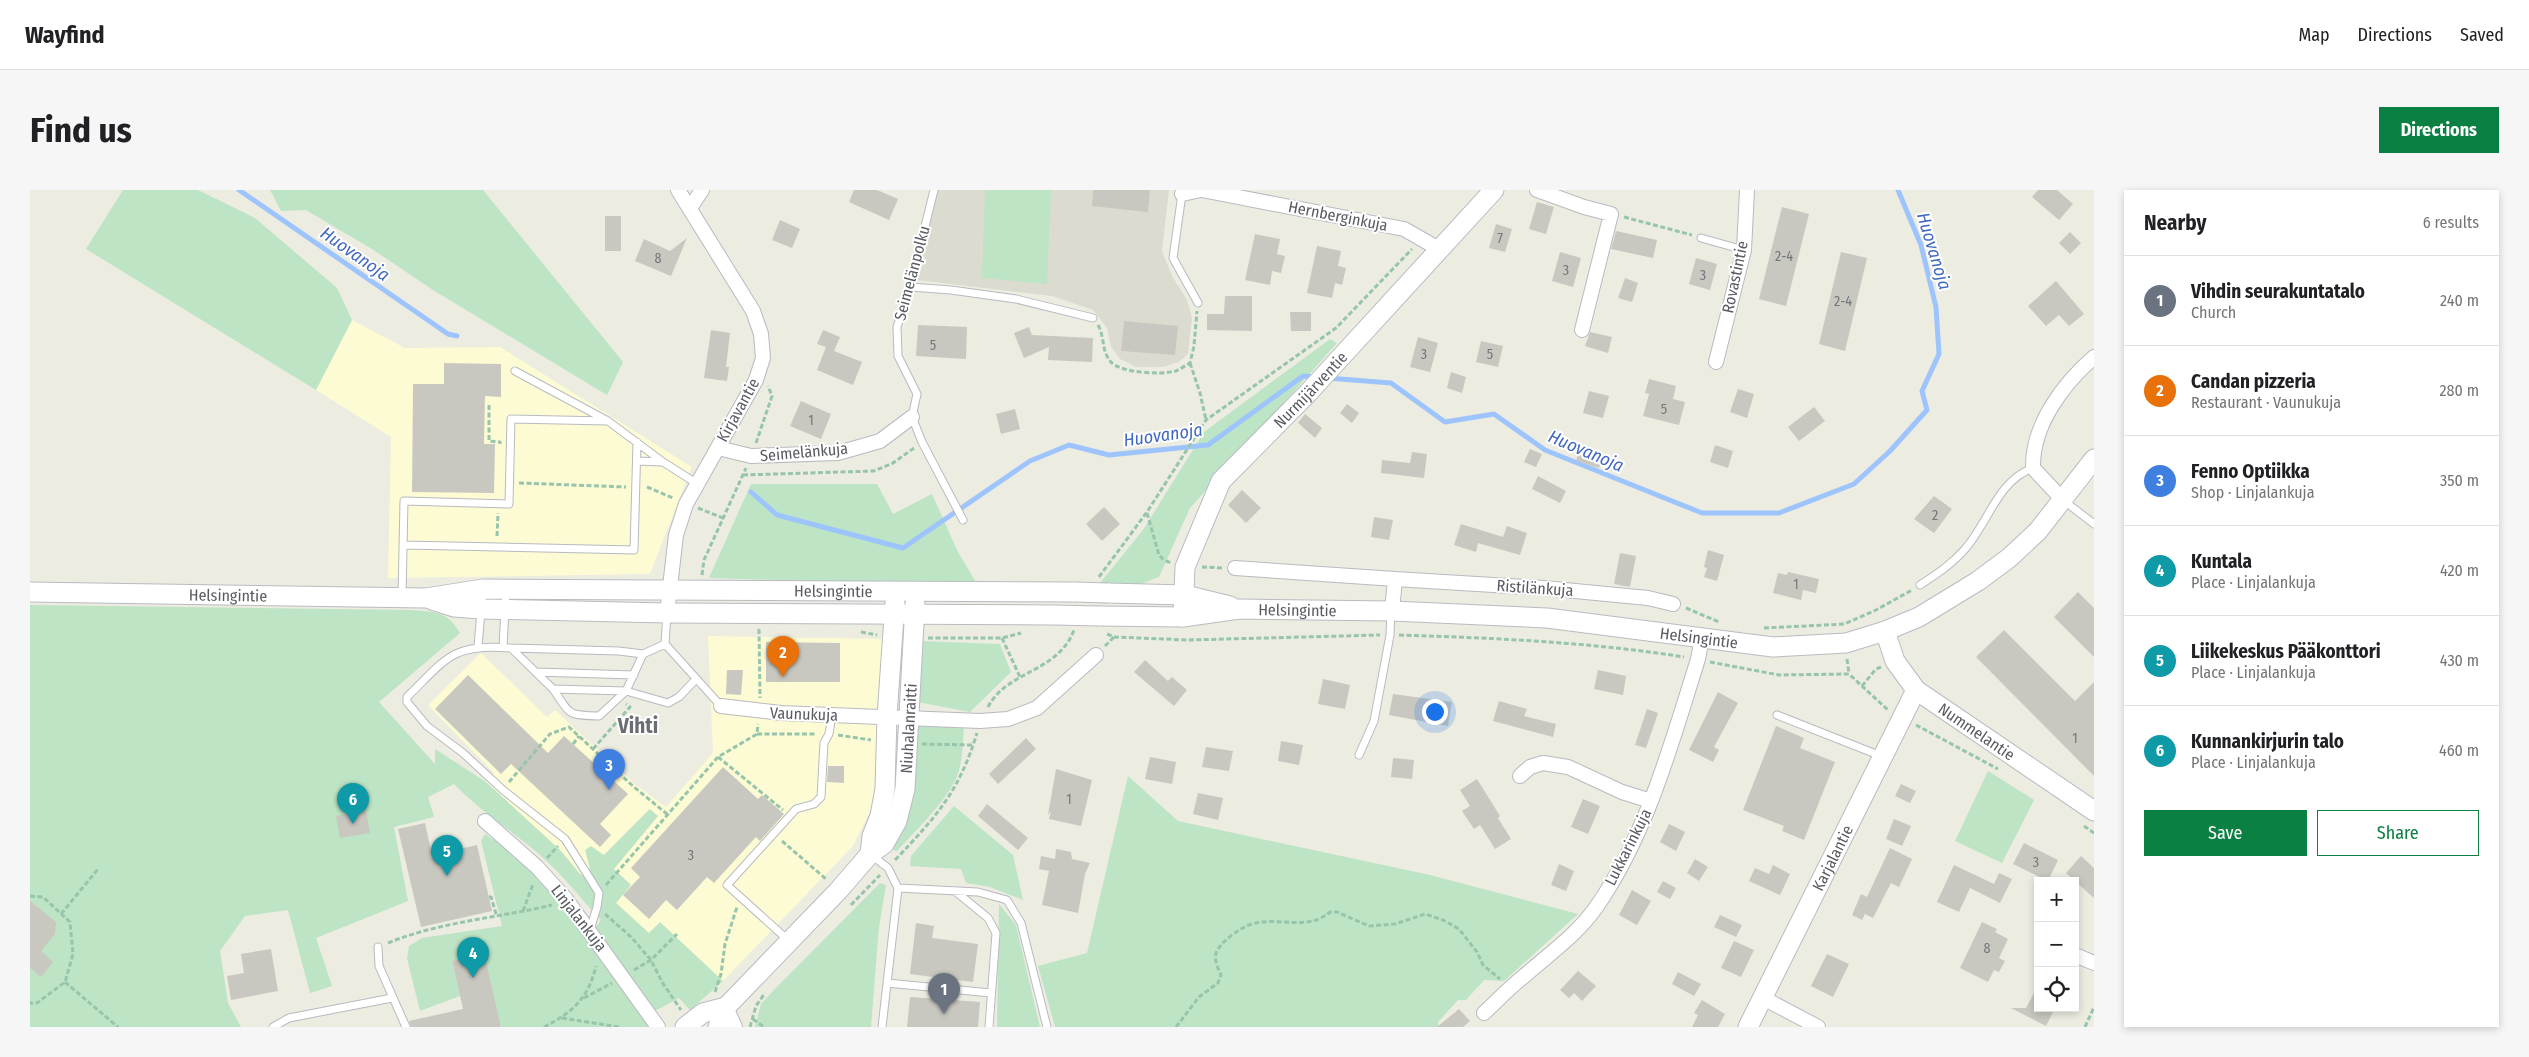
<!DOCTYPE html>
<html lang="en">
<head>
<meta charset="utf-8">
<style>
  :root { --surface:#fff; --page:#f6f6f6; --text:#202124; --muted:#757577; --line:#e0e0e0; --accent:#0b8043 }
  body { margin:0; font-family:"Fira Sans Condensed",sans-serif; background:var(--page); color:var(--text) }
  .controls { position:absolute; right:15px; bottom:15px; display:grid; overflow:hidden; border-radius:0px; box-shadow:0 2px 8px #0003 }
  .controls button { width:45px; height:45px; display:grid; place-items:center; padding:0; border:0; border-bottom:1px solid var(--line); background:var(--surface); color:var(--text); font:25px sans-serif }
  .you { position:absolute; left:1404px; top:521px; width:18px; height:18px; margin:-12px; border:4px solid #fff; border-radius:50%; background:#1a73e8; box-shadow:0 0 0 8px #1a73e833 }
  .badge { display:grid; place-items:center; width:32px; height:32px; border-radius:50%; background:var(--accent); color:#fff; font-size:16px; font-weight:700 }
  .pin { position:absolute; translate:-50% -41px; filter:drop-shadow(0 1px 2px #0008) }
  .pin::after { content:''; position:absolute; top:26px; width:18px; height:15px; background:inherit; clip-path:polygon(0 0,100% 0,50% 100%) }
  .list { margin:0; padding:0; list-style:none }
  h2 { display:flex; justify-content:space-between; align-items:center; height:65px; margin:0; padding:0 20px; font-size:21px }
  h2 small { font-size:16px; font-weight:400; color:var(--muted) }
  .list li { display:grid; grid-template-columns:32px 1fr auto; gap:15px; align-items:center; box-sizing:border-box; height:90px; padding:0 20px; border-top:1px solid var(--line) }
  .list b { display:block; font-size:19px; white-space:nowrap }
  .list p { margin:0; font-size:16px; white-space:nowrap; color:var(--muted) }
  .list em { font-size:16px; font-style:normal; color:var(--muted) }
  .actions { display:flex; gap:10px; padding:15px 20px }
  .actions a { flex:1; padding:11px 0; border:1px solid var(--accent); border-radius:0px; text-align:center; font-size:18px; color:var(--accent) }
  .actions .main { background:var(--accent); color:#fff }
  .icon { flex:none; width:28px; height:28px; fill:none; stroke:currentColor; stroke-width:2; stroke-linecap:round; stroke-linejoin:round }
  .map { position:relative; flex:none; width:2064px; height:837px; overflow:hidden; border-radius:0px }
  header { display:flex; align-items:center; gap:30px; box-sizing:border-box; height:70px; padding:0 25px; background:var(--surface); border-bottom:1px solid var(--line) }
  header strong { font-size:24px }
  nav { display:flex; gap:28px; margin-inline-start:auto; font-size:18px }
  .intro { display:flex; align-items:center; justify-content:space-between; box-sizing:border-box; height:120px; padding:0 30px }
  h1 { margin:0; font-size:35px }
  .button { padding:12px 22px; border-radius:0px; background:var(--accent); color:#fff; font-size:18px; font-weight:700 }
  main { display:flex; gap:30px; padding:0 30px }
  aside { flex:1; background:var(--surface); border-radius:0px; box-shadow:0 2px 8px #0003 }
  .map>svg:first-child { display:block }
</style>
</head>
<body>
<header>
<strong>Wayfind</strong>
<nav><a>Map</a><a>Directions</a><a>Saved</a></nav>
</header>
<div class="intro"><h1>Find us</h1><a class="button">Directions</a></div>
<main>
<div class="map">
<svg width="2064" height="837" viewBox="0 0 2064 837">
  <rect width="100%" height="100%" fill="#ecece1"/>
  <path fill="#fdfbd4" d="M322,130L375,158L470,157L662,277L620,384L358,388L361,247L286,200Z
    M678,446L854,449L843,616L823,656L693,791L630,733L619,743L586,713L584,679L628,626L619,619L560,679L551,685L530,660L456,592L464,583L398,515L451,463L517,527L525,520L606,595L636,617L683,563Z"/>
  <path fill="#dcdbcf" d="M908,0H1139L1132,61L1142,86L1157,110L1162,128L1158,164L1149,172L1133,177H1106L1090,169L1081,157L1077,138L1063,120L1022,106L887,90Z"/>
  <path fill="#bde4c4" d="M93,0H168L225,28L307,98L322,130L286,200L56,59Z
    M240,0H453L593,172L577,205L403,100L342,59L276,20L251,21Z
    M955,0H1021L1017,94L952,88Z
    M1300,149L1307,153L1160,318L1129,387L1098,399L1070,393L1113,340L1174,242Z
    M721,294H847L863,324L902,304L927,360L948,396L679,388Z
    M0,415L379,420C404,422 417,420 430,443L349,512L405,574V559L456,592L530,660L551,685L560,679L555,660L561,656L574,665L620,619L628,626L584,679L601,695L586,713L619,743L630,732L693,791L660,820L649,808L625,821L564,740L571,730C550,708 533,685 510,665C482,641 450,621 424,594L398,607L404,627L364,637L378,711L286,748L302,796L280,803L258,720L215,726L190,761L198,813L211,837H0Z
    M889,451L970,454L981,482L940,522L887,512Z
    M886,534H934C933,553 933,574 925,591C910,618 886,640 866,662L863,659L884,596Z
    M1958,581L2004,610L1972,673L1925,651Z
    M1098,586L1148,631L1400,685L1548,724L1474,791L1454,790L1436,810H1428L1408,832L1409,837H1025L1008,776L1057,763Z
    M924,616L983,665L993,710L960,697L936,693L931,679L880,676L881,666Z
    M455,644L489,666L542,725L619,837H471L453,764L422,771L430,806L390,821L377,768L379,756L392,748L472,736L451,651Z
    M850,693L856,695L849,737L841,837H725L731,814L741,803Z
    M969,714L986,735L1010,837H967Z"/>
  <g fill="none" stroke-linecap="round" stroke-linejoin="round">
    <path stroke="#9ec4fe" stroke-width="5" d="M209,0L418,144L427,146
      M1297,188L1361,193L1415,232L1464,224L1515,260L1672,323H1749L1824,294L1860,261L1897,220L1892,201L1909,164L1906,117L1891,55L1868,0
      M721,302L747,325L873,358L1000,271L1039,255L1079,265L1178,255L1273,186L1286,187"/>
  </g>
  <path fill="#c9c8c0" d="M824,0H847L868,9L859,30L819,12Z
    M1063,0H1120L1118,22L1062,16Z
    M2008,0H2027L2043,14L2029,30L2002,7Z
    M1507,12L1524,17L1516,44L1499,39Z
    M1752,17L1779,24L1756,116L1729,109Z
    M575,26H591V61H575Z
    M750,30L770,39L762,58L742,50Z
    M1466,34L1482,39L1475,62L1459,58Z
    M1586,41L1627,50L1623,68L1581,59Z
    M2040,42L2051,53L2040,64L2029,53Z
    M1225,44L1250,49L1247,64L1255,66L1251,83L1242,81L1240,95L1215,90Z
    M657,48L641,86L605,71L614,49L640,61Z
    M1287,56L1311,61L1308,76L1316,78L1312,95L1305,93L1302,108L1277,103Z
    M1530,62L1551,68L1543,97L1522,91Z
    M1811,62L1837,68L1815,161L1789,154Z
    M1666,68L1687,74L1680,100L1659,94Z
    M1595,88L1608,93L1602,112L1588,108Z
    M2026,91L2054,124L2039,136L2029,125L2016,136L1998,116Z
    M1195,106H1222V141L1177,140V124H1194Z
    M1260,122H1281V141H1261Z
    M1094,131L1148,136L1145,165L1091,161Z
    M888,135L937,137L936,169L886,166Z
    M999,137L1002,145L1063,148L1062,172L1018,170L1019,157L994,168L984,143Z
    M681,140L700,143L696,177H699L697,191L674,188Z
    M793,140L810,147L804,161L832,172L823,195L787,180L796,157L787,154Z
    M1560,142L1582,147L1578,163L1555,156Z
    M1388,147L1408,153L1400,182L1380,177Z
    M1451,151L1473,156L1468,177L1446,172Z
    M414,173L471,174V207L455,206L454,254H465L464,303L382,302L383,194H414Z
    M1421,182L1436,187L1432,203L1417,198Z
    M1619,189L1646,196L1643,209L1655,212L1649,235L1613,226L1619,204L1615,203Z
    M1708,199L1724,204L1717,228L1700,222Z
    M1559,201L1579,206L1573,228L1553,223Z
    M771,211L801,224L791,249L760,236Z
    M1317,214L1329,223L1322,233L1310,223Z
    M1784,217L1795,231L1769,251L1758,237Z
    M985,219L990,239L971,244L966,224Z
    M1275,224L1292,238L1285,248L1268,233Z
    M1685,255L1703,261L1698,278L1680,272Z
    M1500,259L1512,264L1506,277L1494,272Z
    M1549,260L1573,267L1569,278L1546,271Z
    M1382,262L1397,264L1394,288L1351,283L1352,270L1380,273Z
    M1508,286L1536,301L1530,313L1502,299Z
    M1212,300L1231,318L1216,333L1198,315Z
    M1904,306L1922,319L1904,343L1884,329Z
    M1074,317L1090,334L1072,351L1056,334Z
    M1344,327L1363,330L1359,350L1341,347Z
    M1431,334L1473,347L1477,336L1497,343L1490,365L1448,353L1446,362L1424,355Z
    M1678,360L1694,365L1687,391L1674,387L1677,378L1674,377Z
    M1590,363L1606,366L1600,397L1584,394Z
    M1758,382L1789,389L1786,403L1773,400L1771,410L1743,403L1748,383L1757,385Z
    M2048,402L2064,418V467L2024,427Z
    M1974,440L2045,511L2064,492V586L1946,467Z
    M736,452L810,453V492H736Z
    M1115,470L1138,491L1142,487L1157,500L1144,516L1104,482Z
    M697,480H713L711,505L696,504Z
    M1568,480L1596,486L1593,505L1564,499Z
    M438,485L518,563L534,546L598,604L570,634L581,645L570,657L481,574L471,584L405,519Z
    M1293,489L1320,495L1315,519L1288,514Z
    M1688,502L1708,513L1684,557L1689,560L1683,572L1659,560Z
    M1363,504L1422,512L1418,536L1359,525Z
    M1469,511L1497,519L1494,526L1526,534L1523,547L1463,531Z
    M1617,519L1628,523L1616,558L1605,555Z
    M1746,536L1774,548L1770,558L1805,572L1774,650L1752,641L1754,636L1713,620Z
    M996,548L1006,559L968,594L959,584Z
    M1251,551L1273,555L1269,575L1248,571Z
    M1176,557L1203,561L1199,581L1172,577Z
    M1120,567L1146,572L1142,594L1115,589Z
    M1363,568L1384,570L1382,589L1361,587Z
    M798,576H814V593L797,592Z
    M693,577L728,609L732,605L754,624L730,651L726,647L684,693L677,687L647,720L636,710L619,729L593,705L610,687L601,678Z
    M1026,579L1062,590L1051,636L1019,629L1021,621L1018,625Z
    M1447,589L1470,626L1468,628L1481,649L1465,659L1450,635L1444,639L1432,621L1440,616L1430,600Z
    M1871,594L1886,601L1880,613L1865,606Z
    M1168,603L1193,608L1188,630L1163,624Z
    M1553,609L1570,616L1558,644L1541,637Z
    M957,614L998,648L988,660L948,626Z
    M336,620L340,643L310,648L306,626Z
    M1864,629L1881,636L1872,656L1856,649Z
    M395,633L402,665L447,655L462,721L391,737L368,639Z
    M1639,634L1655,642L1646,661L1630,652Z
    M1994,653L2028,670L2018,691L1983,674Z
    M1860,658L1882,669L1869,697L1861,693L1843,728L1835,724L1832,730L1822,725L1831,704L1837,707Z
    M1026,659L1041,662L1042,669L1060,673L1055,684L1048,723L1012,715L1019,681L1009,679L1011,666L1025,669Z
    M2051,666L2064,678V708L2036,683Z
    M1665,669L1678,677L1669,691L1657,683Z
    M1529,674L1544,681L1536,701L1521,695Z
    M1743,675L1760,684L1750,705L1719,691L1725,678L1739,684Z
    M1924,675L1964,694L1969,683L1982,689L1970,713L1940,698L1929,722L1907,712Z
    M1633,691L1646,698L1640,709L1627,702Z
    M1602,700L1621,711L1607,735L1589,725Z
    M0,711L26,732L25,744L11,761L23,772L11,787L0,778Z
    M1690,725L1712,735L1706,747L1684,737Z
    M1952,732L1967,739L1965,742L1978,749L1969,768L1975,771L1969,782L1964,780L1958,792L1930,778Z
    M886,733L904,736L902,748L948,754L943,792L880,784Z
    M1704,751L1724,760L1711,787L1691,778Z
    M241,759L248,801L201,810L197,786L214,783L211,764Z
    M454,763L471,837H381L379,831L433,819L422,771Z
    M1797,764L1819,774L1803,807L1781,796Z
    M1548,781L1566,796L1552,811L1544,803L1539,808L1530,800Z
    M1648,782L1671,794L1664,806L1642,794Z
    M2008,796V818H2025L2016,836L1981,818H1996Z
    M880,807L950,812L948,837H877Z
    M1672,810L1695,824L1688,837H1662L1668,825L1664,823Z
    M1429,819L1440,831L1433,837H1407Z"/>
  <g fill="none" stroke-linecap="round" stroke-linejoin="round">
    <defs>
      <path id="lane" d="M904,0L880,97L867,137L868,166L887,204L882,227L892,252L933,330
        M1152,4L1143,68L1168,113
        M1671,48L1714,60
        M880,97L921,100L986,109L1063,128
        M485,181L578,231L633,272L666,293
        M607,271L632,272
        M2033,310L2064,334
        M373,355L604,360L607,252
        M1890,395C1907,384 1922,374 1935,359C1959,332 1967,291 2003,278
        M372,407L374,311L479,314L481,229L578,231
        M637,423L635,454L691,516
        M448,456L453,399
        M473,457L476,400
        M481,458L589,461L613,464
        M506,482L604,485
        M523,499C541,525 536,525 569,526L596,501L638,513L649,507L666,489
        M1747,525L1851,566
        M1329,565L1344,531L1360,445L1361,421
        M840,664L858,678L868,698L852,837
        M868,698L948,702L977,710L991,733L1017,837
        M925,701L958,728L966,743L959,837
        M560,740L567,717L569,703L535,649L473,600L433,563L397,536L377,512V507C417,468 422,453 481,458L523,499L596,501L613,464L635,454
        M758,750L697,695L766,619L784,614L791,607L794,553L799,544L802,525
        M348,757L349,776L376,837
        M857,793L961,803
        M243,837L259,828L362,808"/>
      <path id="street" d="M1172,0L1374,39L1409,59
        M1507,0L1554,17L1581,24L1552,140
        M1152,4L1171,0
        M660,18L672,0
        M1686,172L1714,60L1717,0
        M688,258L721,266L808,263L850,251L882,227
        M2033,310L2003,278C2002,235 2033,194 2064,167
        M1205,378L1365,389
        M1362,421L1365,389L1514,398L1618,408L1643,414
        M637,423L646,345L656,314L726,190L733,168L731,144L723,121L648,0
        M691,516L751,523L950,531L978,529L1007,518L1066,465
        M1490,586L1500,577L1513,573L1538,577L1592,602L1621,611
        M455,631L507,677L536,709L628,837
        M2045,765L2064,773
        M1733,808L1788,837
        M696,817L705,837
        M1454,823C1467,811 1479,798 1493,787C1519,764 1547,745 1567,716C1617,644 1642,552 1668,469L1672,448"/>
      <g id="secondary">
        <path id="s1" d="M0,402L396,408L453,399L1045,402"/>
        <path d="M1078,403L1155,405L1200,416"/>
        <path d="M402,410L424,417L451,419L637,423L1025,425"/>
        <path id="s2" d="M1069,426L1153,427L1209,419L1362,421L1517,428L1743,457L1816,453L1855,441L1889,427L1948,391L1979,368L2008,341L2064,269"/>
        <path id="s3" d="M1153,427L1155,377L1191,291L1278,203L1464,0"/>
        <path id="s4" d="M1855,441L1865,471L1886,500L2064,621"/>
        <path d="M840,664L842,646L850,626L855,599L857,526L865,413"/>
        <path d="M655,837L673,823L696,817"/>
        <path id="s5" d="M688,837L696,817L808,701L840,664L854,654L867,631L875,599L885,414"/>
        <path id="s6" d="M1718,837L1886,500"/>
      </g>
    </defs>
    <use href="#lane" stroke="#b8bac0" stroke-width="9"/>
    <use href="#street" stroke="#b8bac0" stroke-width="16"/>
    <use href="#secondary" stroke="#b9bbc2" stroke-width="21"/>
    <path stroke="#96c5ac" stroke-width="3" stroke-dasharray="5 2.5" stroke-linecap="butt" d="M1594,27L1662,45
      M1068,135C1075,147 1071,161 1081,172C1090,183 1132,185 1146,181C1150,179 1155,176 1160,173L1164,156L1167,121
      M1160,173L1170,203L1176,230
      M459,215V251L470,252V254
      M726,253L742,206L738,196
      M713,285L844,281L863,273L884,258
      M489,293L596,297
      M617,297L643,308
      M668,318L693,328
      M1117,323L1129,365L1134,370L1141,373
      M467,346L468,323
      M1172,377L1193,378
      M672,385L674,370L716,278
      M1069,387L1117,322L1176,230L1306,138L1382,59
      M1656,418L1689,432
      M1734,438L1814,434L1846,420L1882,400
      M729,439L730,508
      M831,442L847,445
      M1077,444L1084,447L1158,450L1350,445
      M1369,445C1464,448 1559,452 1654,467
      M898,448H972L991,443
      M972,448L990,487
      M1075,456L1084,447
      M1817,469L1819,484
      M1680,472L1749,485L1819,484L1858,520
      M1832,496L1846,479L1851,477
      M958,517C977,480 1028,483 1044,440
      M1886,535L1968,579
      M727,544H787
      M808,545L841,550
      M543,554L549,546
      M892,554L943,555
      M563,559L600,517L596,514
      M688,567L753,620
      M582,590L589,583
      M479,592L520,544L539,537L604,597L637,624
      M2054,636L2064,643
      M752,651L796,689
      M517,668L528,656
      M865,670C906,627 929,602 947,543
      M576,695L688,567L727,544L728,534
      M0,706L13,707L40,732L43,764L35,792L7,813H0
      M459,707H461L467,727
      M821,715L850,685
      M493,721L503,694
      M31,724L68,679
      M575,724L601,747L621,770L632,792L651,820
      M358,753C409,732 467,728 522,715
      M604,780L621,770L647,744
      M35,792L88,837
      M685,802L691,784L695,754L707,717
      M554,808L582,793
      M532,828L589,837
      M723,829L734,837
      M514,837C543,822 558,809 566,776
      M720,837L726,816L735,803
      M1146,837L1169,807L1188,793L1191,785C1188,778 1184,771 1186,763C1190,752 1211,737 1222,734C1248,726 1277,742 1300,722H1307L1339,736L1365,734L1395,724L1413,730L1429,739L1447,762L1453,775L1470,789
      M2055,837L2064,817"/>
    <use href="#lane" stroke="#fff" stroke-width="7"/>
    <use href="#street" stroke="#fff" stroke-width="14"/>
    <use href="#secondary" stroke="#fff" stroke-width="19"/>
    <defs>
      <path id="secondary-bridge" d="M1045,402L1078,403
        M1025,425L1069,426"/>
    </defs>
    <use href="#secondary-bridge" stroke="#b9bbc2" stroke-width="21" stroke-linecap="butt"/>
    <use href="#secondary-bridge" stroke="#fff" stroke-width="19"/>
  </g>
  <g text-anchor="middle" dominant-baseline="central" stroke-width="4" stroke-linejoin="round" paint-order="stroke">
    <g font-size="14" fill="#75767a">
      <text x="1470" y="48">7</text>
      <text x="1754" y="66">2-4</text>
      <text x="628" y="68">8</text>
      <text x="1536" y="80">3</text>
      <text x="1673" y="85">3</text>
      <text x="1813" y="111">2-4</text>
      <text x="903" y="155">5</text>
      <text x="1394" y="164">3</text>
      <text x="1460" y="164">5</text>
      <text x="1634" y="219">5</text>
      <text x="781" y="230">1</text>
      <text x="1905" y="325">2</text>
      <text x="1766" y="394">1</text>
      <text x="2045" y="548">1</text>
      <text x="1039" y="609">1</text>
      <text x="661" y="665">3</text>
      <text x="2006" y="672">3</text>
      <text x="1957" y="758">8</text>
    </g>
    <g font-size="16" fill="#595b62" stroke="#fff">
      <text transform="translate(1308 26) rotate(11)">Hernberginkuja</text>
      <text transform="translate(882 83) rotate(-75)">Seimelänpolku</text>
      <text transform="translate(1705 87) rotate(-78)">Rovastintie</text>
      <text stroke="none"><textPath href="#s3" startOffset="271">Nurmijärventie</textPath></text>
      <text transform="translate(708 220) rotate(-61)">Kirjavantie</text>
      <text transform="translate(774 262) rotate(-5)">Seimelänkuja</text>
      <text transform="translate(1505 398) rotate(4)">Ristilänkuja</text>
      <text stroke="none"><textPath href="#s1" startOffset="804">Helsingintie</textPath></text>
      <text stroke="none"><textPath href="#s1" startOffset="198">Helsingintie</textPath></text>
      <text stroke="none"><textPath href="#s2" startOffset="199">Helsingintie</textPath></text>
      <text stroke="none"><textPath href="#s2" startOffset="602">Helsingintie</textPath></text>
      <text transform="translate(774 524) rotate(2)">Vaunukuja</text>
      <text stroke="none"><textPath href="#s5" startOffset="369">Niuhalanraitti</textPath></text>
      <text stroke="none"><textPath href="#s4" startOffset="141">Nummelantie</textPath></text>
      <text transform="translate(1598 657) rotate(-63)">Lukkarinkuja</text>
      <text stroke="none"><textPath href="#s6" startOffset="189">Karjalantie</textPath></text>
      <text transform="translate(549 728) rotate(52)">Linjalankuja</text>
    </g>
    <g font-size="18" font-style="italic" fill="#4269c1" stroke="#fff">
      <text transform="translate(1904 61) rotate(73)">Huovanoja</text>
      <text transform="translate(325 64) rotate(35)">Huovanoja</text>
      <text transform="translate(1133 245) rotate(-8)">Huovanoja</text>
      <text transform="translate(1556 261) rotate(23)">Huovanoja</text>
    </g>
    <g font-size="21" font-weight="bold" fill="#6a6d74" stroke="#fff">
      <text x="608" y="536">Vihti</text>
    </g>
  </g>
</svg>
<div class="controls">
<button>+</button>
<button>−</button>
<button><svg class="icon" aria-label="locate" viewBox="0 0 24 24"><circle cx="12" cy="12" r="6"/><path d="M12 2v4M12 18v4M2 12h4M18 12h4"/></svg></button>
</div>
<div class="you"></div>
<div class="pin badge" style="left:914px;top:824px;background:#6b7280">1</div>
<div class="pin badge" style="left:753px;top:487px;background:#e8710a">2</div>
<div class="pin badge" style="left:579px;top:600px;background:#3f7fe0">3</div>
<div class="pin badge" style="left:443px;top:788px;background:#0f9aa8">4</div>
<div class="pin badge" style="left:417px;top:686px;background:#0f9aa8">5</div>
<div class="pin badge" style="left:323px;top:634px;background:#0f9aa8">6</div>
</div>
<aside>
<h2>Nearby<small>6 results</small></h2>
<ul class="list">
<li><span class="badge" style="background:#6b7280">1</span><div><b>Vihdin seurakuntatalo</b><p>Church</p></div><em>240 m</em></li>
<li><span class="badge" style="background:#e8710a">2</span><div><b>Candan pizzeria</b><p>Restaurant · Vaunukuja</p></div><em>280 m</em></li>
<li><span class="badge" style="background:#3f7fe0">3</span><div><b>Fenno Optiikka</b><p>Shop · Linjalankuja</p></div><em>350 m</em></li>
<li><span class="badge" style="background:#0f9aa8">4</span><div><b>Kuntala</b><p>Place · Linjalankuja</p></div><em>420 m</em></li>
<li><span class="badge" style="background:#0f9aa8">5</span><div><b>Liikekeskus Pääkonttori</b><p>Place · Linjalankuja</p></div><em>430 m</em></li>
<li><span class="badge" style="background:#0f9aa8">6</span><div><b>Kunnankirjurin talo</b><p>Place · Linjalankuja</p></div><em>460 m</em></li>
</ul>
<div class="actions"><a class="main">Save</a><a>Share</a></div>
</aside>
</main>
</body>
</html>
